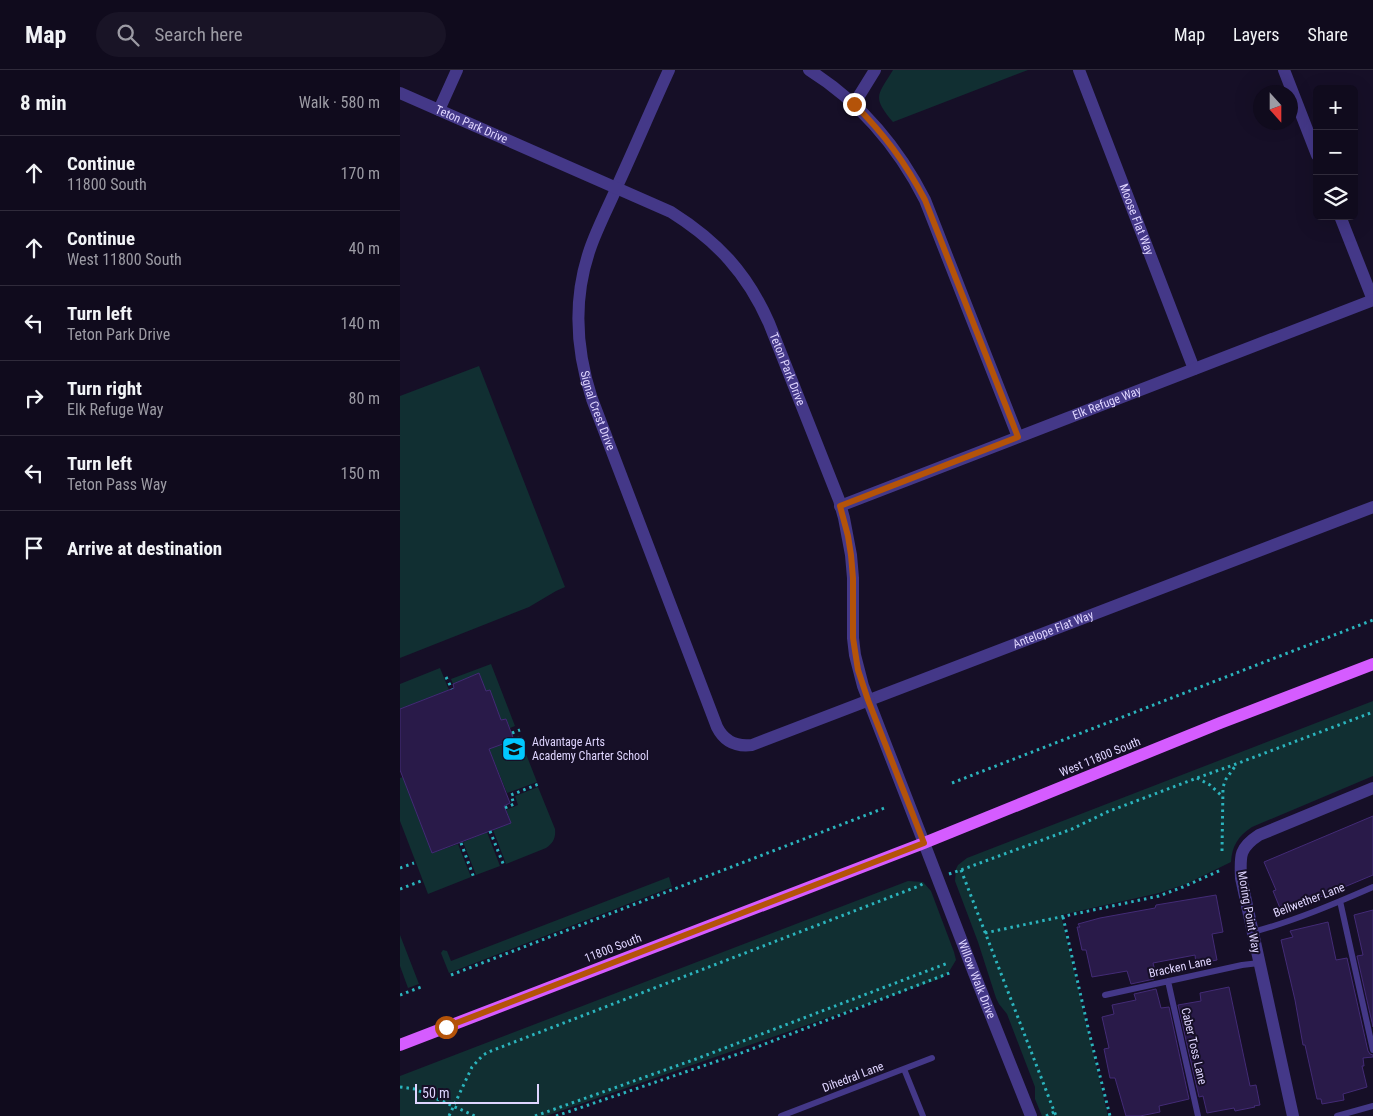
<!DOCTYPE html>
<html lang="en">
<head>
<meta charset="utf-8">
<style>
  :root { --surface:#100b1d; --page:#191426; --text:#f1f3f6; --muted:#9c9ba4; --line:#302b3b }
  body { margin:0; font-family:"Roboto Condensed",sans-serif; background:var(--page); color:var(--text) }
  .controls { position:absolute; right:15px; top:15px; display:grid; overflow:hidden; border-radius:8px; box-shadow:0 5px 20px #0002 }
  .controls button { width:45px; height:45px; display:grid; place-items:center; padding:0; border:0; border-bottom:1px solid var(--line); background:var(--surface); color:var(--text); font:25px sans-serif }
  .compass { position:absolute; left:853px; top:15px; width:45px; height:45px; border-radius:50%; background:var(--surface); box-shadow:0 5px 20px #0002; rotate:159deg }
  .scale { position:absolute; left:15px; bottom:12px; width:124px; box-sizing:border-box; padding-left:5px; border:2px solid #dfd5ff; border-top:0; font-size:14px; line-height:18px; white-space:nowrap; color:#dfd5ff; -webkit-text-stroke:4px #160f27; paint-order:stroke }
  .stop { position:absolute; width:15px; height:15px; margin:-11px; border:4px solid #b45309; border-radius:50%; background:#fff }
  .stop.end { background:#b45309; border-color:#fff; box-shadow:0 1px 5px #0008 }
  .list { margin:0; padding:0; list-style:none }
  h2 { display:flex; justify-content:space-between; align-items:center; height:65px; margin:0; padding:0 20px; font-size:21px }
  h2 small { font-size:16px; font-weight:400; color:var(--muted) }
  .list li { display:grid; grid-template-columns:32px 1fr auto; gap:15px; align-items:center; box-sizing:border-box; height:75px; padding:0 20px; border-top:1px solid var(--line) }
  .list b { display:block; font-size:19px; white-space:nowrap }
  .list p { margin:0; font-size:16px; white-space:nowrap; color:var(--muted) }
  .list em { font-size:16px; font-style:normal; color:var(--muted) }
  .icon { flex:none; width:28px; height:28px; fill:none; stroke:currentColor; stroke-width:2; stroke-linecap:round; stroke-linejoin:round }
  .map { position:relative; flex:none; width:973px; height:1046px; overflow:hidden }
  header { display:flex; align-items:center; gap:30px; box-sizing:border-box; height:70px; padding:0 25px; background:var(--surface); border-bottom:1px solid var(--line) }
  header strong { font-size:24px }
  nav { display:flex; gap:28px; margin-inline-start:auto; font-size:18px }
  .search { width:350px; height:45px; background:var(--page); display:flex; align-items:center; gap:12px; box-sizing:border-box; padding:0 18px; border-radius:28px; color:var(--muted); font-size:19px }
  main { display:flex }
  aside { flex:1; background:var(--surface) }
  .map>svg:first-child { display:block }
</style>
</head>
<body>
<header>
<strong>Map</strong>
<div class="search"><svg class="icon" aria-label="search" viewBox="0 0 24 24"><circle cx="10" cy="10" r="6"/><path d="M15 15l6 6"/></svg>Search here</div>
<nav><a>Map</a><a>Layers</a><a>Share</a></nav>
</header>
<main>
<aside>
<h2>8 min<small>Walk · 580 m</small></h2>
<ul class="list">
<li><svg class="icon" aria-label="ahead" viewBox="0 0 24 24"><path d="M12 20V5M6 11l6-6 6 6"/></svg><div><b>Continue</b><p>11800 South</p></div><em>170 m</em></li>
<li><svg class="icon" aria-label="ahead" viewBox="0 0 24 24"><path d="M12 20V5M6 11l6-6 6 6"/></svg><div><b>Continue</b><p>West 11800 South</p></div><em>40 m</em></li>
<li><svg class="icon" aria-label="left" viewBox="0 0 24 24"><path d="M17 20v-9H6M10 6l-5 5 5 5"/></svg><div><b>Turn left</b><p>Teton Park Drive</p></div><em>140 m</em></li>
<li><svg class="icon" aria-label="right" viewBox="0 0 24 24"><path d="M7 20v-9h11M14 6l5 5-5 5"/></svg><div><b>Turn right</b><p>Elk Refuge Way</p></div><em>80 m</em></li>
<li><svg class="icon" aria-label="left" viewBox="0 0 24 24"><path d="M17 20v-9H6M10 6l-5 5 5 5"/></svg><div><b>Turn left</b><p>Teton Pass Way</p></div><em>150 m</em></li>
<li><svg class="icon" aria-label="arrive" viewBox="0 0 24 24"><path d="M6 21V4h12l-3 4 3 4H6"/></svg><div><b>Arrive at destination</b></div></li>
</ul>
</aside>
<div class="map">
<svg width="973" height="1046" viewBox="0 0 973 1046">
  <rect width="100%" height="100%" fill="#160f27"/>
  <path fill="#112f32" d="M493,0H628L493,52C472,27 477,26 493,0Z
    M79,296L165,517L156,521L129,537L0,588V326Z
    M91,594L115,656L110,658L106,649L101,650L90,620L86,621L79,603L53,614L51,609Z
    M40,598L49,620L0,639V614Z
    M973,631V706L852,757C838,766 832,776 831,792L786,814L759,823L661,845L708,1046H642L635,1029V1017L607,944L599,934L596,928L578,872L555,811L556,799L558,795L567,788Z
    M119,666L137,712L107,723L89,679L114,670V668Z
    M3,707L32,783L58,774L71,807L28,824L0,751V708Z
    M138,717L155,759C156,768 153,773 146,778L106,794L93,760L111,753L106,740L118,735L115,726Z
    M87,762L100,796L76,805L63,772Z
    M269,807L272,817L49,903L41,883L43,880L47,881L51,891Z
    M508,811L523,812L531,821L554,882L556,890L550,900L542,908L146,1046H0V1006Z
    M0,865L19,914L8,918L0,896Z"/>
  <path fill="#291a49" stroke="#432b76" d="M79,603L86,621L90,620L101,650L106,649L114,670L89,679L110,733L104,736L111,753L32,783L0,700V639L54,618L53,614Z
    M973,746V805L882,843L873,821L876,820L864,792Z
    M816,825L823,862L812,864L817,890L796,894L795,885L753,893L755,901L752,902L754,909L731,914L727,901L692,907L686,880H682L677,857H680L678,854L700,848L755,838L756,835Z
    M973,840V957L957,886L963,885L954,845Z
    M928,852L936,890L947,888L968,981L970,984L973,985V987L963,988L964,996H962L967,1017L943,1024L944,1030L922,1034L921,1029H917L905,975H903L895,930L881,870L893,867L890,861Z
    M829,917L850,1016L856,1015L860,1035L854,1036L855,1037L835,1041L834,1038L807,1043L803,1026L799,1027L778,935L801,931L800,923Z
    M756,919L761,938L769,937L789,1029L759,1036L760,1042L740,1046H726L715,1008H710L704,979L709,978L702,947L714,944L712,935L736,930L734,924Z"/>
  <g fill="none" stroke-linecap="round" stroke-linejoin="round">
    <path stroke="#2bb4bd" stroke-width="3" stroke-dasharray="2.5 4" stroke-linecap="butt" d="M46,607L52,619
      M112,663L120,660
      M797,708L810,715L822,726
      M552,713L973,550
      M105,738L114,734L111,725L141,713
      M90,761L104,796
      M61,773L74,808
      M822,781L823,717L826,709L836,695
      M0,798L14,793
      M561,800L656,1046
      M549,804L561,800L672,759L707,742L797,708L836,694L973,642
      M0,819L21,811
      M663,847L689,962L710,1046
      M585,863L759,826L783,817L821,800
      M51,905L487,737
      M0,925L21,917
      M0,1017L15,1019L75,1046
      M49,1046L72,997L83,985L91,981L519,816L524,813
      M135,1046L296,989L548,893
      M156,1046L344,982L552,902
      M646,1046L654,1042"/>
    <path stroke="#443888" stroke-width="6" d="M940,831L973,980
      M853,862C894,851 934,834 973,817
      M768,911L798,1046
      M705,925L842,895L859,893
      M504,999L523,1046
      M381,1046L532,988
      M937,1046L973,1036"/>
    <g stroke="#443888" stroke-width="12">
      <path id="s1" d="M269,0C252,37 236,75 219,112C210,134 198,156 190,179C173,228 176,280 192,329L317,657C324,671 336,677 352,675L973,437"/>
      <path d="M409,0C460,32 498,77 525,130L618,367"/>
      <path id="s2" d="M679,0L794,299"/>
      <path d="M884,0L917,85"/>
      <path id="s3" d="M0,23L271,142C317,171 347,203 369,253L439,430L444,448L451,485L453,508V568L455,585L463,616L524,773"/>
      <path d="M454,34L475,0"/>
      <path d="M39,40L57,0"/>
      <path d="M940,146L973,230"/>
      <path id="s4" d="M440,436L973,230"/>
      <path d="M893,1046L841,808C840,786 839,778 859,765L973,718"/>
    </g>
    <path stroke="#443888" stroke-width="12" id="s5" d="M524,773L574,903L631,1046"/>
    <path stroke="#d55cff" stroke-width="12" d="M0,975L524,773L820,653L973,594"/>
  </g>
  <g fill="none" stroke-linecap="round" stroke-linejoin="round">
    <path stroke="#b45309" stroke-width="6" d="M46,957L524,773L468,630L458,600L453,568V508L451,485L448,466L440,436L618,367L525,130C505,92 484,64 454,34"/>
  </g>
  <defs>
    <symbol id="school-square" viewBox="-11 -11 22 22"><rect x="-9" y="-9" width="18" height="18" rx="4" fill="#01c8ff" stroke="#160f27"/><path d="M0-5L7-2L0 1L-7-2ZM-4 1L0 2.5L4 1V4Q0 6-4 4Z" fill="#111"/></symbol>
  </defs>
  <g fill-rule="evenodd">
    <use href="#school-square" x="100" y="665" width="28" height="28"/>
  </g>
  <g text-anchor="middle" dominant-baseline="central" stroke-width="4" stroke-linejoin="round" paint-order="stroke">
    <g font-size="12" fill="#dfd5ff" stroke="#160f27">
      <text stroke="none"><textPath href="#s3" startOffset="78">Teton Park Drive</textPath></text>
      <text stroke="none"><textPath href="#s2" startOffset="160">Moose Flat Way</textPath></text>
      <text stroke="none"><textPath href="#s3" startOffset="496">Teton Park Drive</textPath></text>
      <text stroke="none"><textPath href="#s4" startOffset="286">Elk Refuge Way</textPath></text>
      <text stroke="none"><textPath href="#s1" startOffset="361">Signal Crest Drive</textPath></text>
      <text stroke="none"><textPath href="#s1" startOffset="1064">Antelope Flat Way</textPath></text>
      <text transform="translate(700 687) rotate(-22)">West 11800 South</text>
      <text transform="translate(909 830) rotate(-21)">Bellwether Lane</text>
      <text transform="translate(849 842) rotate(80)">Moring Point Way</text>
      <text transform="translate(213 878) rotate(-21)">11800 South</text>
      <text transform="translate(780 897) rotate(-12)">Bracken Lane</text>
      <text stroke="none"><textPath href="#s5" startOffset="146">Willow Walk Drive</textPath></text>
      <text transform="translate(794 976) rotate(77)">Caber Toss Lane</text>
      <text transform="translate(453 1007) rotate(-21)">Dihedral Lane</text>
    </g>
    <g font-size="12" fill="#dfd5ff" stroke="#160f27" text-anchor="start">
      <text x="132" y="672">Advantage Arts<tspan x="132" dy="14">Academy Charter School</tspan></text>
    </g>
  </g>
</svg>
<div class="controls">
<button>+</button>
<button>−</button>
<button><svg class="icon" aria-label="layers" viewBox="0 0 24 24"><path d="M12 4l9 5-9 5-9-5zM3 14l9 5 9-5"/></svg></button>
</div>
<svg class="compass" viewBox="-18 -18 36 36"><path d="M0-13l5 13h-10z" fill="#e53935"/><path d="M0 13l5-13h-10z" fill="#9c9ba4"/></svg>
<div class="scale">50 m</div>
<div class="stop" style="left:46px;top:957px"></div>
<div class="stop end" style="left:454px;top:34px"></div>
</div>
</main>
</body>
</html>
